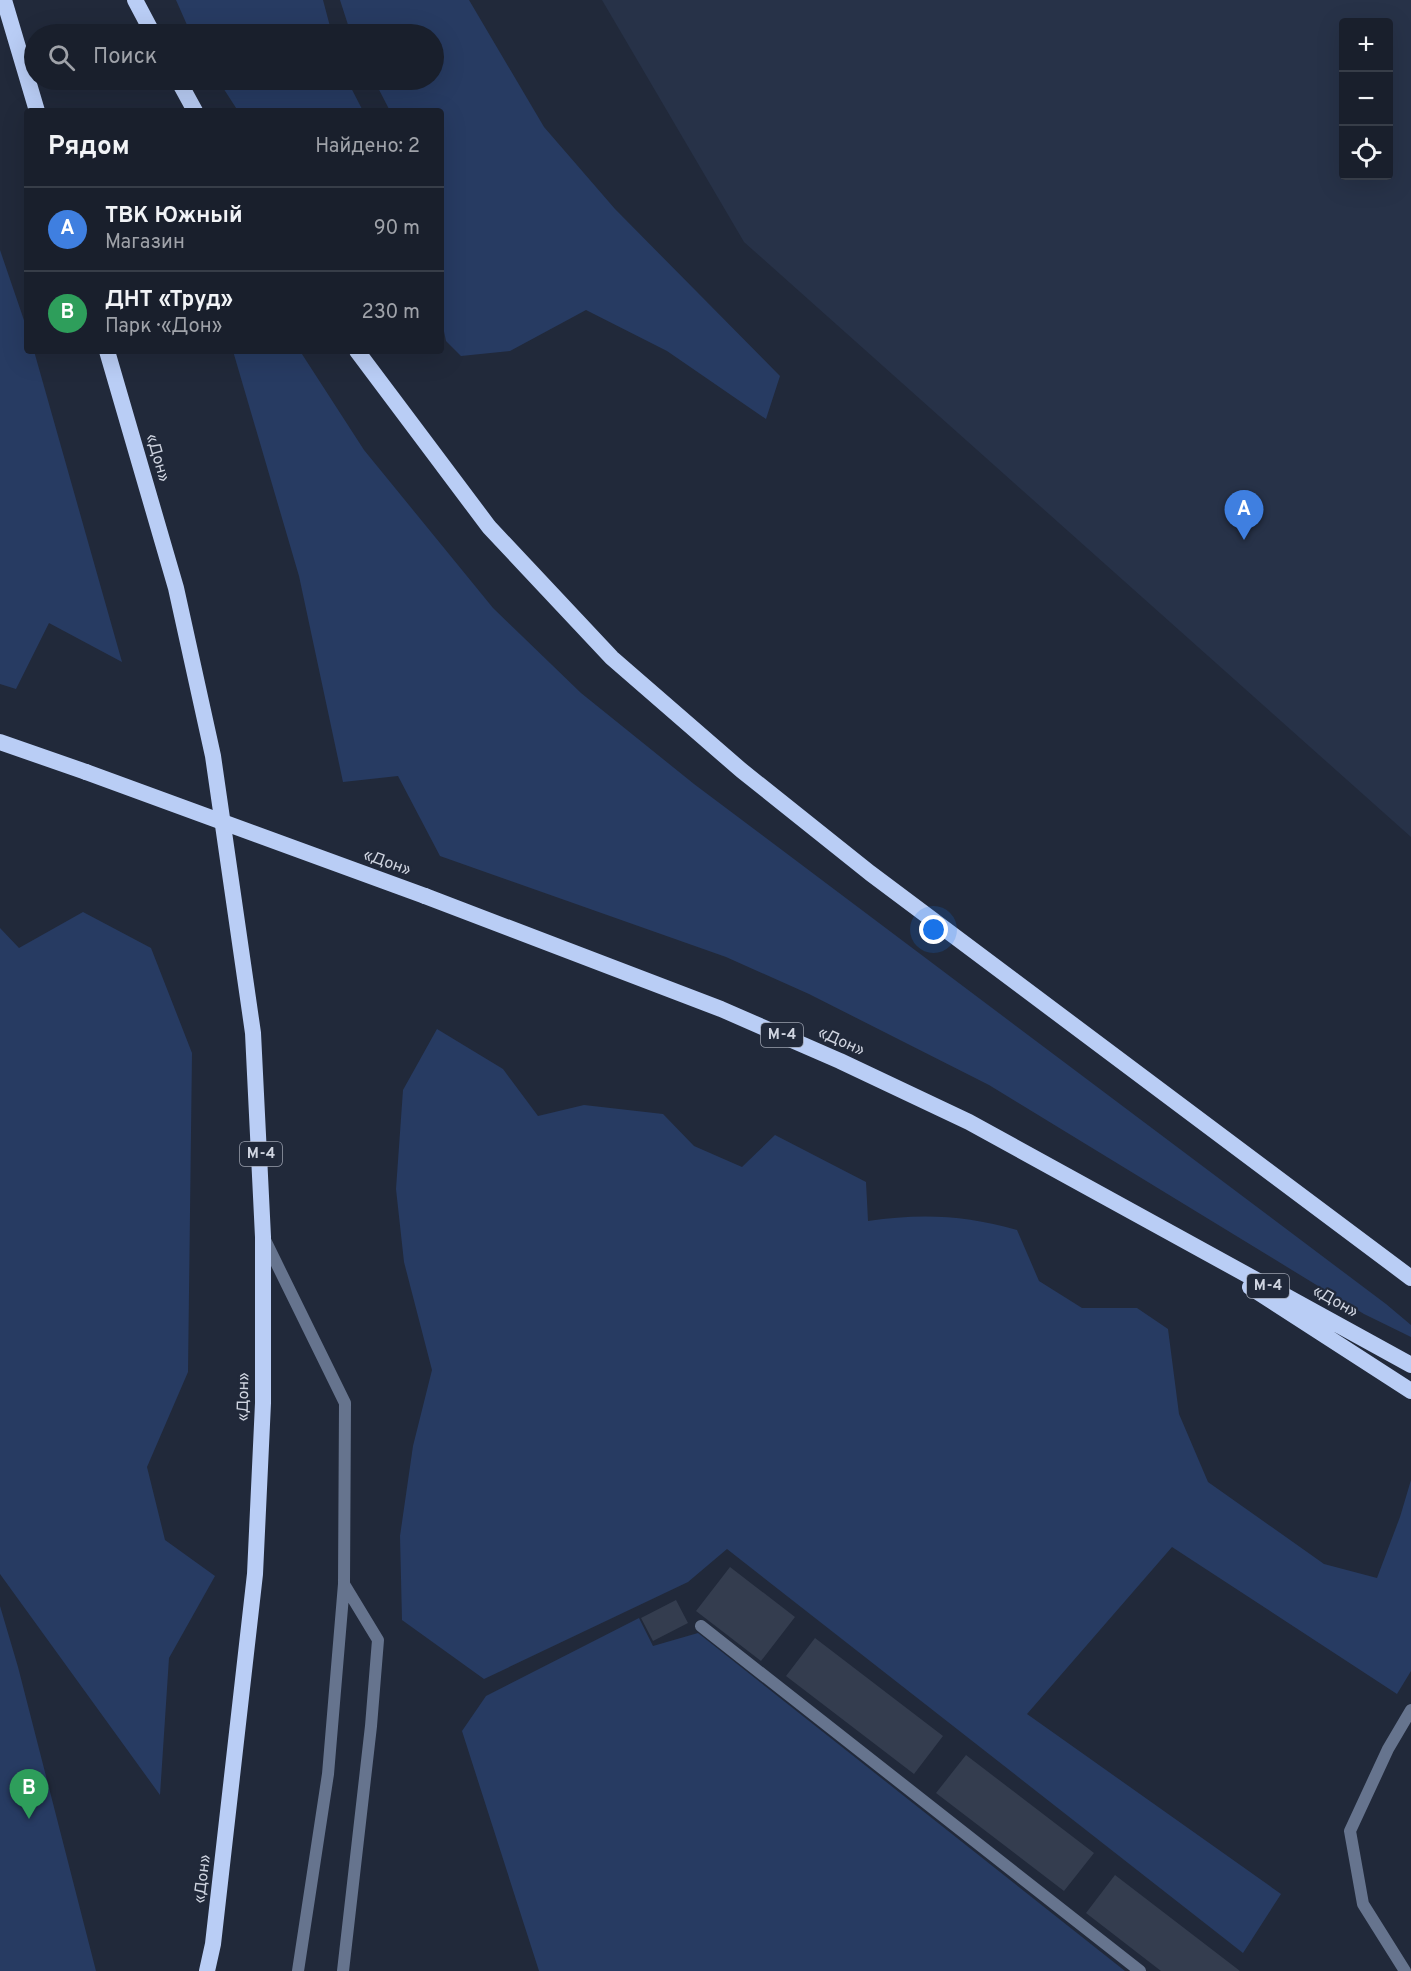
<!DOCTYPE html>
<html lang="ru">
<head>
<meta charset="utf-8">
<style>
  :root { --surface:#191f2c; --page:#262c38; --text:#f1f3f6; --muted:#9fa2a9; --line:#373d48; --accent:#ea580c }
  body { margin:0; font-family:Overpass,sans-serif; background:var(--page); color:var(--text) }
  .controls { position:absolute; right:18px; top:18px; display:grid; overflow:hidden; border-radius:6px; box-shadow:0 6px 24px #0002 }
  .controls button { width:54px; height:54px; display:grid; place-items:center; padding:0; border:0; border-bottom:2px solid var(--line); background:var(--surface); color:var(--text); font:30px sans-serif }
  .you { position:absolute; left:934px; top:930px; width:21px; height:21px; margin:-15px; border:4px solid #fff; border-radius:50%; background:#1a73e8; box-shadow:0 0 0 9px #1a73e833 }
  .badge { display:grid; place-items:center; width:39px; height:39px; border-radius:50%; background:var(--accent); color:#fff; font-size:20px; font-weight:700 }
  .pin { position:absolute; translate:-50% -50px; filter:drop-shadow(0 2px 3px #0008) }
  .pin::after { content:''; position:absolute; top:32px; width:21px; height:18px; background:inherit; clip-path:polygon(0 0,100% 0,50% 100%) }
  .list { margin:0; padding:0; list-style:none }
  h2 { display:flex; justify-content:space-between; align-items:center; height:78px; margin:0; padding:0 24px; font-size:26px }
  h2 small { font-size:20px; font-weight:400; color:var(--muted) }
  .list li { display:grid; grid-template-columns:39px 1fr auto; gap:18px; align-items:center; box-sizing:border-box; height:84px; padding:0 24px; border-top:2px solid var(--line) }
  .list b { display:block; font-size:22px; white-space:nowrap }
  .list p { margin:0; font-size:20px; white-space:nowrap; color:var(--muted) }
  .list em { font-size:20px; font-style:normal; color:var(--muted) }
  .icon { flex:none; width:33px; height:33px; fill:none; stroke:currentColor; stroke-width:2; stroke-linecap:round; stroke-linejoin:round }
  .map { position:relative; flex:none; width:1411px; height:1971px; overflow:hidden }
  .search { position:absolute; background:var(--surface); box-shadow:0 6px 24px #0002; left:24px; top:24px; width:420px; height:66px; display:flex; align-items:center; gap:15px; box-sizing:border-box; padding:0 21px; border-radius:33px; color:var(--muted); font-size:22px }
  .panel { position:absolute; background:var(--surface); box-shadow:0 6px 24px #0002; left:24px; top:108px; width:420px; height:246px; border-radius:6px }
  .map>svg:first-child { display:block }
</style>
</head>
<body>
<div class="map">
<svg width="1411" height="1971" viewBox="0 0 1411 1971">
  <rect width="100%" height="100%" fill="#21293a"/>
  <path fill="#273248" fill-rule="evenodd" d="M602,0H1411V837L744,242ZM1344,22H1388V176H1344Z"/>
  <path fill="#273b62" d="M176,0H323L332,34H191Z
    M340,0H469L544,127L615,209L780,376L766,419L667,351L586,310L510,351L461,356L446,341L441,317V111H390L374,80H434V34H351Z
    M218,80H347L363,111H238Z
    M0,250L27,329V351H34L122,662L49,623L16,689L0,684Z
    M233,351H300L364,450L493,608L581,693L694,784L1386,1304L1411,1325V1337L1364,1314L989,1085L809,994L726,957L440,856L398,776L343,782L299,576Z
    M83,912L151,948L192,1053L188,1372L147,1467L165,1540L215,1576L169,1658L160,1795L0,1574V928L19,948Z
    M437,1029L503,1069L538,1116L584,1105L663,1114L694,1146L742,1167L775,1135L866,1182L868,1221C921,1213 965,1215 1017,1230L1039,1281L1082,1308H1137L1168,1329L1179,1414L1208,1482L1324,1564L1377,1578L1400,1517L1411,1480V1671L1397,1694L1172,1547L1027,1714L1281,1894L1243,1953L727,1549L688,1582L484,1679L402,1620L400,1536L413,1446L432,1370L404,1262L396,1189L403,1090Z
    M0,1606L18,1667L96,1971H0Z
    M639,1618L653,1646L698,1633L1125,1971H539L462,1731L486,1696Z"/>
  <path fill="#343d4f" d="M730,1567L795,1617L761,1661L696,1611Z
    M676,1600L688,1623L653,1641L641,1618Z
    M815,1638L943,1736L914,1774L786,1676Z
    M966,1755L1094,1853L1064,1891L936,1793Z
    M1115,1875L1240,1971H1161L1086,1913Z"/>
  <g fill="none" stroke-linecap="round" stroke-linejoin="round">
    <path stroke="#66748e" stroke-width="12" d="M265,1240L345,1403L344,1584L328,1774L298,1971
      M701,1626L1140,1971
      M343,1971L371,1726L378,1640L344,1584
      M1405,1971L1363,1904L1350,1831L1388,1749L1411,1710"/>
    <path stroke="#b9cdf5" stroke-width="16" d="M4,0L37,111
      M135,0L153,34
      M178,80L195,111
      M107,351L176,588L213,756L253,1033L263,1237V1403L255,1574L213,1944L207,1971
      M357,351L489,527L612,658L741,770L870,873L1411,1278
      M0,742L86,772
      M425,896L721,1009L840,1061L969,1122L1411,1365
      M1250,1287L1411,1391"/>
    <path stroke="#b9cdf5" stroke-width="16" d="M86,772L425,896"/>
  </g>
  <g text-anchor="middle" dominant-baseline="central" stroke-width="4.5" stroke-linejoin="round" paint-order="stroke">
    <g fill="#21293a" stroke="#9ca1af" stroke-width="1.5">
      <rect x="761" y="1023" width="42" height="24" rx="4.5"/>
      <rect x="240" y="1142" width="42" height="24" rx="4.5"/>
      <rect x="1247" y="1274" width="42" height="24" rx="4.5"/>
    </g>
    <g font-size="15" font-weight="bold" fill="#d0d5e1">
      <text x="782" y="1035">М-4</text>
      <text x="261" y="1154">М-4</text>
      <text x="1268" y="1286">М-4</text>
    </g>
    <g font-size="16" fill="#d0d5e1" stroke="#21293a">
      <text transform="translate(157 458) rotate(74)">«Дон»</text>
      <text transform="translate(387 863) rotate(20)">«Дон»</text>
      <text transform="translate(841 1042) rotate(24)">«Дон»</text>
      <text transform="translate(1335 1302) rotate(29)">«Дон»</text>
      <text transform="translate(244 1397) rotate(-89)">«Дон»</text>
      <text transform="translate(203 1879) rotate(-83)">«Дон»</text>
    </g>
  </g>
</svg>
<div class="controls">
<button>+</button>
<button>−</button>
<button><svg class="icon" aria-label="locate" viewBox="0 0 24 24"><circle cx="12" cy="12" r="6"/><path d="M12 2v4M12 18v4M2 12h4M18 12h4"/></svg></button>
</div>
<div class="you"></div>
<div class="pin badge" style="left:1244px;top:540px;background:#3f7fe0">A</div>
<div class="pin badge" style="left:29px;top:1819px;background:#2e9e5b">B</div>
<div class="search"><svg class="icon" aria-label="search" viewBox="0 0 24 24"><circle cx="10" cy="10" r="6"/><path d="M15 15l6 6"/></svg>Поиск</div>
<section class="panel">
<h2>Рядом<small>Найдено: 2</small></h2>
<ul class="list">
<li><span class="badge" style="background:#3f7fe0">A</span><div><b>ТВК Южный</b><p>Магазин</p></div><em>90 m</em></li>
<li><span class="badge" style="background:#2e9e5b">B</span><div><b>ДНТ «Труд»</b><p>Парк · «Дон»</p></div><em>230 m</em></li>
</ul>
</section>
</div>
</body>
</html>
